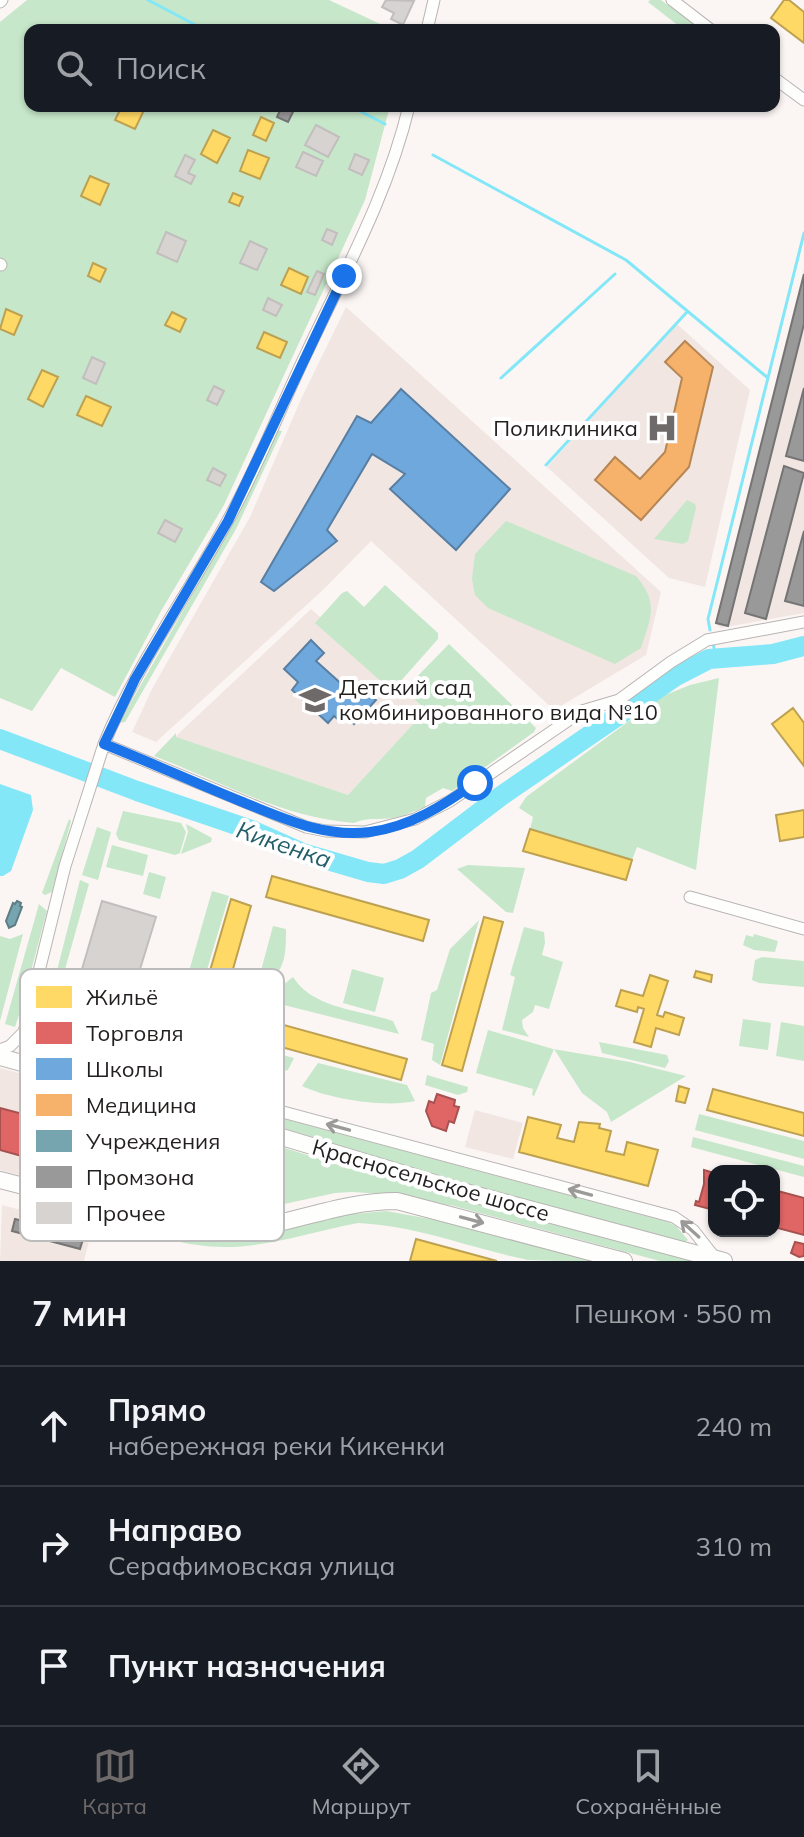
<!DOCTYPE html>
<html lang="ru">
<head>
<meta charset="utf-8">
<style>
  :root { --surface:#171b24; --page:#242831; --text:#f1f3f6; --muted:#9ea1a6; --line:#363941; --accent:#6e6a69 }
  body { margin:0; font-family:Mulish,sans-serif; background:var(--page); color:var(--text) }
  .controls { position:absolute; right:24px; bottom:24px; display:grid; overflow:hidden; border-radius:16px; box-shadow:0 2px 6px #0004 }
  .controls button { width:72px; height:72px; display:grid; place-items:center; padding:0; border:0; border-bottom:2px solid var(--line); background:var(--surface); color:var(--text); font:40px sans-serif }
  .stop { position:absolute; width:24px; height:24px; margin:-18px; border:6px solid #1a73e8; border-radius:50%; background:#fff }
  .stop.end { background:#1a73e8; border-color:#fff; box-shadow:0 2px 8px #0008 }
  .list { margin:0; padding:0; list-style:none }
  h2 { display:flex; justify-content:space-between; align-items:center; height:104px; margin:0; padding:0 32px; font-size:34px }
  h2 small { font-size:26px; font-weight:400; color:var(--muted) }
  .list li { display:grid; grid-template-columns:52px 1fr auto; gap:24px; align-items:center; box-sizing:border-box; height:120px; padding:0 32px; border-top:2px solid var(--line) }
  .list b { display:block; font-size:30px; white-space:nowrap }
  .list p { margin:0; font-size:26px; white-space:nowrap; color:var(--muted) }
  .list em { font-size:26px; font-style:normal; color:var(--muted) }
  .icon { flex:none; width:44px; height:44px; fill:none; stroke:currentColor; stroke-width:2; stroke-linecap:round; stroke-linejoin:round }
  .map { position:relative; flex:none; width:804px; height:1261px; overflow:hidden }
  .search { position:absolute; background:var(--surface); box-shadow:0 2px 6px #0004; left:24px; right:24px; top:24px; height:88px; display:flex; align-items:center; gap:20px; box-sizing:border-box; padding:0 28px; border-radius:16px; color:var(--muted); font-size:30px }
  .sheet { height:464px; background:var(--surface) }
  nav { display:flex; justify-content:space-around; align-items:center; box-sizing:border-box; height:112px; border-top:2px solid var(--line); background:var(--surface); font-size:22px; color:var(--muted) }
  nav a { display:grid; justify-items:center; gap:4px }
  nav .on { color:var(--accent) }
  .map>svg:first-child { display:block }
</style>
</head>
<body>
<div class="map">
<svg width="804" height="1261" viewBox="0 0 804 1261">
  <rect width="100%" height="100%" fill="#fbf6f4"/>
  <path fill="#f1e6e1" d="M804,268V613L721,628L715,624Z
    M346,307L661,592L646,655L554,710L371,541L324,589L156,742L132,732L153,687L250,517L302,397Z
    M677,324L750,390L705,587L669,578L547,467Z
    M311,609L426,710L348,795L175,737Z
    M0,1068L252,1135V1218L198,1223L0,1170Z
    M475,1110L523,1123L513,1159L465,1147Z
    M2,1205L92,1229L84,1261H0Z"/>
  <path fill="#c6e7c9" d="M27,0H329L393,30H30V106H390L365,200L224,505L161,611L115,697L61,668L32,711L0,698V22Z
    M650,0H661L701,30H684L648,2Z
    M277,430L282,431L236,529L125,722L119,723L238,515Z
    M687,500L695,504L696,508L688,541L683,544L654,539Z
    M506,521L636,576C659,603 651,617 641,648L615,664L488,608L475,595L472,579L475,554Z
    M385,585L438,633V639L392,691L315,623L342,593L347,591L364,607Z
    M449,644L536,728L534,732L452,791L443,788L426,798L425,807C414,811 404,816 393,818C381,820 366,817 354,823C281,817 222,782 154,756L176,733V737L348,795L426,710L404,690Z
    M719,678L696,870L637,847L632,860L530,829L533,817L519,808L526,797L663,696L690,685Z
    M123,811L181,823L186,832L180,853L175,855L119,840L116,834Z
    M69,819L71,821L52,892L45,895L42,893Z
    M186,824L212,838L211,842L181,854L188,832Z
    M97,827L111,832L98,880L82,875Z
    M112,845L148,855L143,876L106,867Z
    M468,865L525,868L513,913L506,912L457,869Z
    M149,872L166,877L160,899L143,894Z
    M80,880L89,884L57,998H50Z
    M212,891L229,896L195,1010L179,1006Z
    M39,904L47,911L20,1012L15,1027L5,1024Z
    M479,920L440,1065L432,1060L434,1044L421,1040L431,993L437,990L450,949Z
    M273,926L286,929C286,964 284,972 255,993Z
    M524,927L544,932L545,943L542,955L563,962L549,1009L535,1005L533,1012L522,1020L523,1028L529,1037L502,1030L515,977L510,975Z
    M23,934L0,1021V936L10,939Z
    M754,934L778,941L775,952L754,950L743,945L746,935L753,937Z
    M762,957L804,961V987L759,983L752,980L755,960Z
    M352,969L384,978L375,1012L343,1003Z
    M293,977C313,1009 361,1010 393,1021L399,1034L264,1000Z
    M743,1019L771,1023L768,1050L739,1046Z
    M781,1022L804,1026V1061L776,1056Z
    M488,1030L553,1049L630,1062L686,1076L611,1122L607,1112L582,1093L554,1049L534,1096L532,1095L533,1089L476,1073Z
    M599,1042L667,1055L669,1061L665,1068L602,1053Z
    M256,1048L294,1058L288,1070L272,1074L250,1064Z
    M318,1063L407,1085L415,1101C386,1108 329,1099 302,1086Z
    M427,1075L468,1087L467,1092L458,1095L425,1085Z
    M173,1089L668,1222L676,1226L688,1240L685,1242C568,1218 452,1181 338,1145C282,1127 225,1113 169,1091Z
    M699,1114L804,1141V1159L695,1130Z
    M693,1137L804,1166V1177L691,1147Z
    M261,1143H269L342,1166L693,1261H660L454,1206L397,1195L352,1192L335,1193L261,1209L255,1203L254,1153Z
    M386,1211L458,1224L596,1261C574,1261 549,1261 528,1260C470,1248 418,1226 358,1223C315,1231 269,1247 225,1247C186,1247 147,1234 111,1223L164,1231Z"/>
  <path fill="#83e7f8" d="M0,784L31,795L33,810L11,871L3,876H0Z"/>
  <path fill="#ffd966" stroke="#bda150" stroke-width="2" d="M784,0H789L804,12V43L771,18Z
    M122,106L145,108L135,129L115,120Z
    M261,117L274,123L266,141L253,135Z
    M213,130L230,138L217,163L201,154Z
    M248,150L269,158L260,179L240,171Z
    M90,176L109,184L100,205L81,196Z
    M233,193L243,197L239,206L229,202Z
    M93,263L106,269L100,282L88,276Z
    M289,268L308,277L301,294L281,285Z
    M6,309L22,316L14,335L0,329Z
    M172,312L186,319L180,332L165,325Z
    M264,332L287,342L280,358L257,348Z
    M42,370L58,377L43,407L28,399Z
    M86,396L111,407L102,426L77,415Z
    M793,708L804,723V766L772,724Z
    M804,810V837L780,841L776,815Z
    M530,829L632,860L626,880L523,851Z
    M272,876L429,920L423,941L266,897Z
    M231,899L251,906L221,1011L200,1005Z
    M484,917L503,922L462,1071L442,1065Z
    M696,971L712,975L711,982L694,977Z
    M650,975L668,981L657,1015L663,1017L665,1012L684,1018L679,1035L656,1028L651,1047L634,1042L644,1009L638,1007L637,1012L616,1006L621,990L643,996Z
    M251,1016L407,1059L401,1080L245,1037Z
    M679,1086L689,1089L685,1103L676,1101Z
    M713,1089L804,1113V1136L707,1110Z
    M528,1117L561,1125L557,1138L574,1142L579,1122L600,1124L599,1128L611,1131L606,1151L624,1155L627,1142L658,1150L648,1186L519,1152Z
    M416,1239L497,1261H410Z"/>
  <path fill="#e06666" stroke="#a75150" stroke-width="2" d="M437,1094L455,1100L454,1106L459,1107L454,1123L449,1121L446,1131L432,1126L426,1111L429,1101L434,1103Z
    M0,1108L64,1125L54,1165L0,1150Z
    M704,1170L714,1173V1210L695,1205L696,1201L699,1202L704,1184Z
    M774,1190L804,1198V1235L774,1227Z
    M795,1242L804,1244V1256L799,1257L791,1253Z"/>
  <path fill="#6fa8dc" stroke="#587fa3" stroke-width="2" d="M401,389L510,489L456,550L390,489L405,474L372,454L327,530L337,541L274,591L261,582L357,416L371,423Z
    M311,640L324,653L316,661L356,697L364,689L376,700L354,724L346,717L341,722L334,716L328,723L292,690L298,682L284,669Z"/>
  <path fill="#f6b26b" stroke="#b68654" stroke-width="2" d="M685,341L713,367L689,467L641,520L595,480L615,457L640,479L665,452L682,378L665,362Z"/>
  <path fill="#76a5af" stroke="#5d7d84" stroke-width="2" d="M17,901L21,903L20,906L22,907L15,925L9,928L6,921L13,903L15,904Z"/>
  <path fill="#999" stroke="#757474" stroke-width="2" d="M282,106H296L288,122L277,117Z
    M804,274V324L728,626L716,623Z
    M804,388V461L786,456Z
    M784,466L804,473L766,619L745,613Z
    M804,531V606L785,601Z
    M15,1219L84,1236L80,1249L12,1231Z"/>
  <g fill="none" stroke-linecap="round" stroke-linejoin="round">
    <path stroke="#83e7f8" stroke-width="3" d="M148,0L205,30
      M350,106L385,124
      M433,155L626,260L768,378
      M501,378L615,274
      M546,465L687,312
      M710,630L708,619L804,233
      M713,643L716,657
      M81,768L84,762"/>
    <path stroke="#83e7f8" stroke-width="20" d="M0,739L137,791L254,831L303,853L368,872L384,874L400,869L418,859L501,796L676,676L709,659L773,654L804,646"/>
  </g>
  <path fill="#d7d3d1" stroke="#c2bebd" stroke-width="2" d="M386,0L414,1L403,25L391,19L394,13L382,7Z
    M316,125L339,137L328,157L305,145Z
    M303,152L323,161L316,176L296,167Z
    M355,154L369,160L362,175L349,169Z
    M185,155L195,160L188,173L195,176L191,184L175,176Z
    M327,229L337,233L332,245L322,240Z
    M166,232L186,241L177,262L157,253Z
    M250,241L267,249L257,270L240,263Z
    M317,271L324,274L315,295L307,292Z
    M268,298L282,305L276,316L263,310Z
    M92,357L105,363L96,384L83,378Z
    M214,386L224,391L217,405L207,400Z
    M213,468L226,475L220,486L207,480Z
    M165,520L182,529L175,542L158,533Z
    M102,901L156,917L133,992L80,976Z"/>
  <g fill="none" stroke-linecap="round" stroke-linejoin="round">
    <defs>
      <path id="minor" d="M672,0L711,30
        M0,2L2,0
        M427,30L434,0
        M774,78L804,100
        M0,264L1,265
        M104,744C136,666 187,596 227,522C258,467 280,408 307,352C345,271 388,194 409,106
        M690,897L804,929
        M0,1050L10,1046L24,1032
        M47,1067L27,1048L24,1032L65,866L104,744L306,827L326,831L365,832L415,819L450,801L582,711L619,700L671,662L707,640L804,622
        M142,1096L161,1086L182,1085L674,1217L693,1230L715,1258"/>
      <path id="secondary" d="M0,1057L209,1115L458,1190L724,1261
        M0,1180C36,1189 71,1199 107,1209C147,1220 186,1233 227,1231C286,1228 335,1201 397,1201L624,1261"/>
    </defs>
    <use href="#minor" stroke="#b8b4b3" stroke-width="13"/>
    <use href="#secondary" stroke="#b8b4b3" stroke-width="18"/>
    <use href="#minor" stroke="#fefefd" stroke-width="11"/>
    <use href="#secondary" stroke="#fefefd" stroke-width="16"/>
  </g>
  <defs><path id="oneway-shaft" d="M-6 0H5M1.5-3L5.5 0L1.5 3" fill="none" stroke-width="1.6" stroke-linecap="round" stroke-linejoin="round" transform="scale(2)"/></defs>
  <g stroke="#9b9a99">
    <use href="#oneway-shaft" transform="translate(338 1127) rotate(-165)"/>
    <use href="#oneway-shaft" transform="translate(580 1192) rotate(-165)"/>
    <use href="#oneway-shaft" transform="translate(472 1220) rotate(15)"/>
    <use href="#oneway-shaft" transform="translate(690 1229) rotate(-138)"/>
  </g>
  <g fill="none" stroke-linecap="round" stroke-linejoin="round">
    <path stroke="#1a73e8" stroke-width="10" d="M344,276L228,521L135,679L104,744C150,762 195,783 240,801C283,818 323,838 370,832C410,827 444,805 475,783"/>
  </g>
  <defs>
    <symbol id="hospital-bare" viewBox="-9 -9 18 18"><path d="M-5-5h3v3.5h4V-5h3V5h-3V1.5h-4V5h-3Z" fill="#6e6a69" stroke="#fff" stroke-width="2.5" paint-order="stroke"/></symbol>
    <symbol id="school-bare" viewBox="-9 -9 18 18"><path d="M0-5L7-2L0 1L-7-2ZM-4 1L0 2.5L4 1V4Q0 6-4 4Z" fill="#6e6a69" stroke="#fff" stroke-width="2.5" paint-order="stroke"/></symbol>
  </defs>
  <g fill-rule="evenodd">
    <use href="#hospital-bare" x="640" y="406" width="44" height="44"/>
    <use href="#school-bare" x="293" y="678" width="44" height="44"/>
  </g>
  <g text-anchor="middle" dominant-baseline="central" stroke-width="8" stroke-linejoin="round" paint-order="stroke">
    <g font-size="22" fill="#221f1e" stroke="#fff" text-anchor="end">
      <text x="638" y="428">Поликлиника</text>
      <text x="339" y="687" text-anchor="start">Детский сад<tspan x="339" dy="25">комбинированного вида №10</tspan></text>
    </g>
    <g font-size="22" fill="#221f1e" stroke="#fff">
      <text transform="translate(431 1180) rotate(16)">Красносельское шоссе</text>
    </g>
    <g font-size="24" font-style="italic" fill="#245f69" stroke="#fff">
      <text transform="translate(284 844) rotate(19)">Кикенка</text>
    </g>
  </g>
  <rect x="20" y="969" width="264" height="272" rx="12" fill="#fff" stroke="#bdbcbc" stroke-width="2"/>
  <rect x="36" y="986" width="36" height="22" fill="#ffd966"/>
  <rect x="36" y="1022" width="36" height="22" fill="#e06666"/>
  <rect x="36" y="1058" width="36" height="22" fill="#6fa8dc"/>
  <rect x="36" y="1094" width="36" height="22" fill="#f6b26b"/>
  <rect x="36" y="1130" width="36" height="22" fill="#76a5af"/>
  <rect x="36" y="1166" width="36" height="22" fill="#999"/>
  <rect x="36" y="1202" width="36" height="22" fill="#d7d3d1"/>
  <g font-size="22" fill="#221f1e">
    <text x="86" y="1005">Жильё</text>
    <text x="86" y="1041">Торговля</text>
    <text x="86" y="1077">Школы</text>
    <text x="86" y="1113">Медицина</text>
    <text x="86" y="1149">Учреждения</text>
    <text x="86" y="1185">Промзона</text>
    <text x="86" y="1221">Прочее</text>
  </g>
</svg>
<div class="controls">
<button><svg class="icon" aria-label="locate" viewBox="0 0 24 24"><circle cx="12" cy="12" r="6"/><path d="M12 2v4M12 18v4M2 12h4M18 12h4"/></svg></button>
</div>
<div class="stop" style="left:475px;top:783px"></div>
<div class="stop end" style="left:344px;top:276px"></div>
<div class="search"><svg class="icon" aria-label="search" viewBox="0 0 24 24"><circle cx="10" cy="10" r="6"/><path d="M15 15l6 6"/></svg>Поиск</div>
</div>
<section class="sheet">
<h2>7 мин<small>Пешком · 550 m</small></h2>
<ul class="list">
<li><svg class="icon" aria-label="ahead" viewBox="0 0 24 24"><path d="M12 20V5M6 11l6-6 6 6"/></svg><div><b>Прямо</b><p>набережная реки Кикенки</p></div><em>240 m</em></li>
<li><svg class="icon" aria-label="right" viewBox="0 0 24 24"><path d="M7 20v-9h11M14 6l5 5-5 5"/></svg><div><b>Направо</b><p>Серафимовская улица</p></div><em>310 m</em></li>
<li><svg class="icon" aria-label="arrive" viewBox="0 0 24 24"><path d="M6 21V4h12l-3 4 3 4H6"/></svg><div><b>Пункт назначения</b></div></li>
</ul>
</section>
<nav>
<a class="on"><svg class="icon" aria-label="map" viewBox="0 0 24 24"><path d="M3 6l6-2 6 2 6-2v14l-6 2-6-2-6 2zM9 4v14M15 6v14"/></svg>Карта</a>
<a><svg class="icon" aria-label="directions" viewBox="0 0 24 24"><path d="M12 3l9 9-9 9-9-9zM9 14v-3h6M13 9l2 2-2 2"/></svg>Маршрут</a>
<a><svg class="icon" aria-label="saved" viewBox="0 0 24 24"><path d="M7 4h10v16l-5-4-5 4z"/></svg>Сохранённые</a>
</nav>
</body>
</html>
